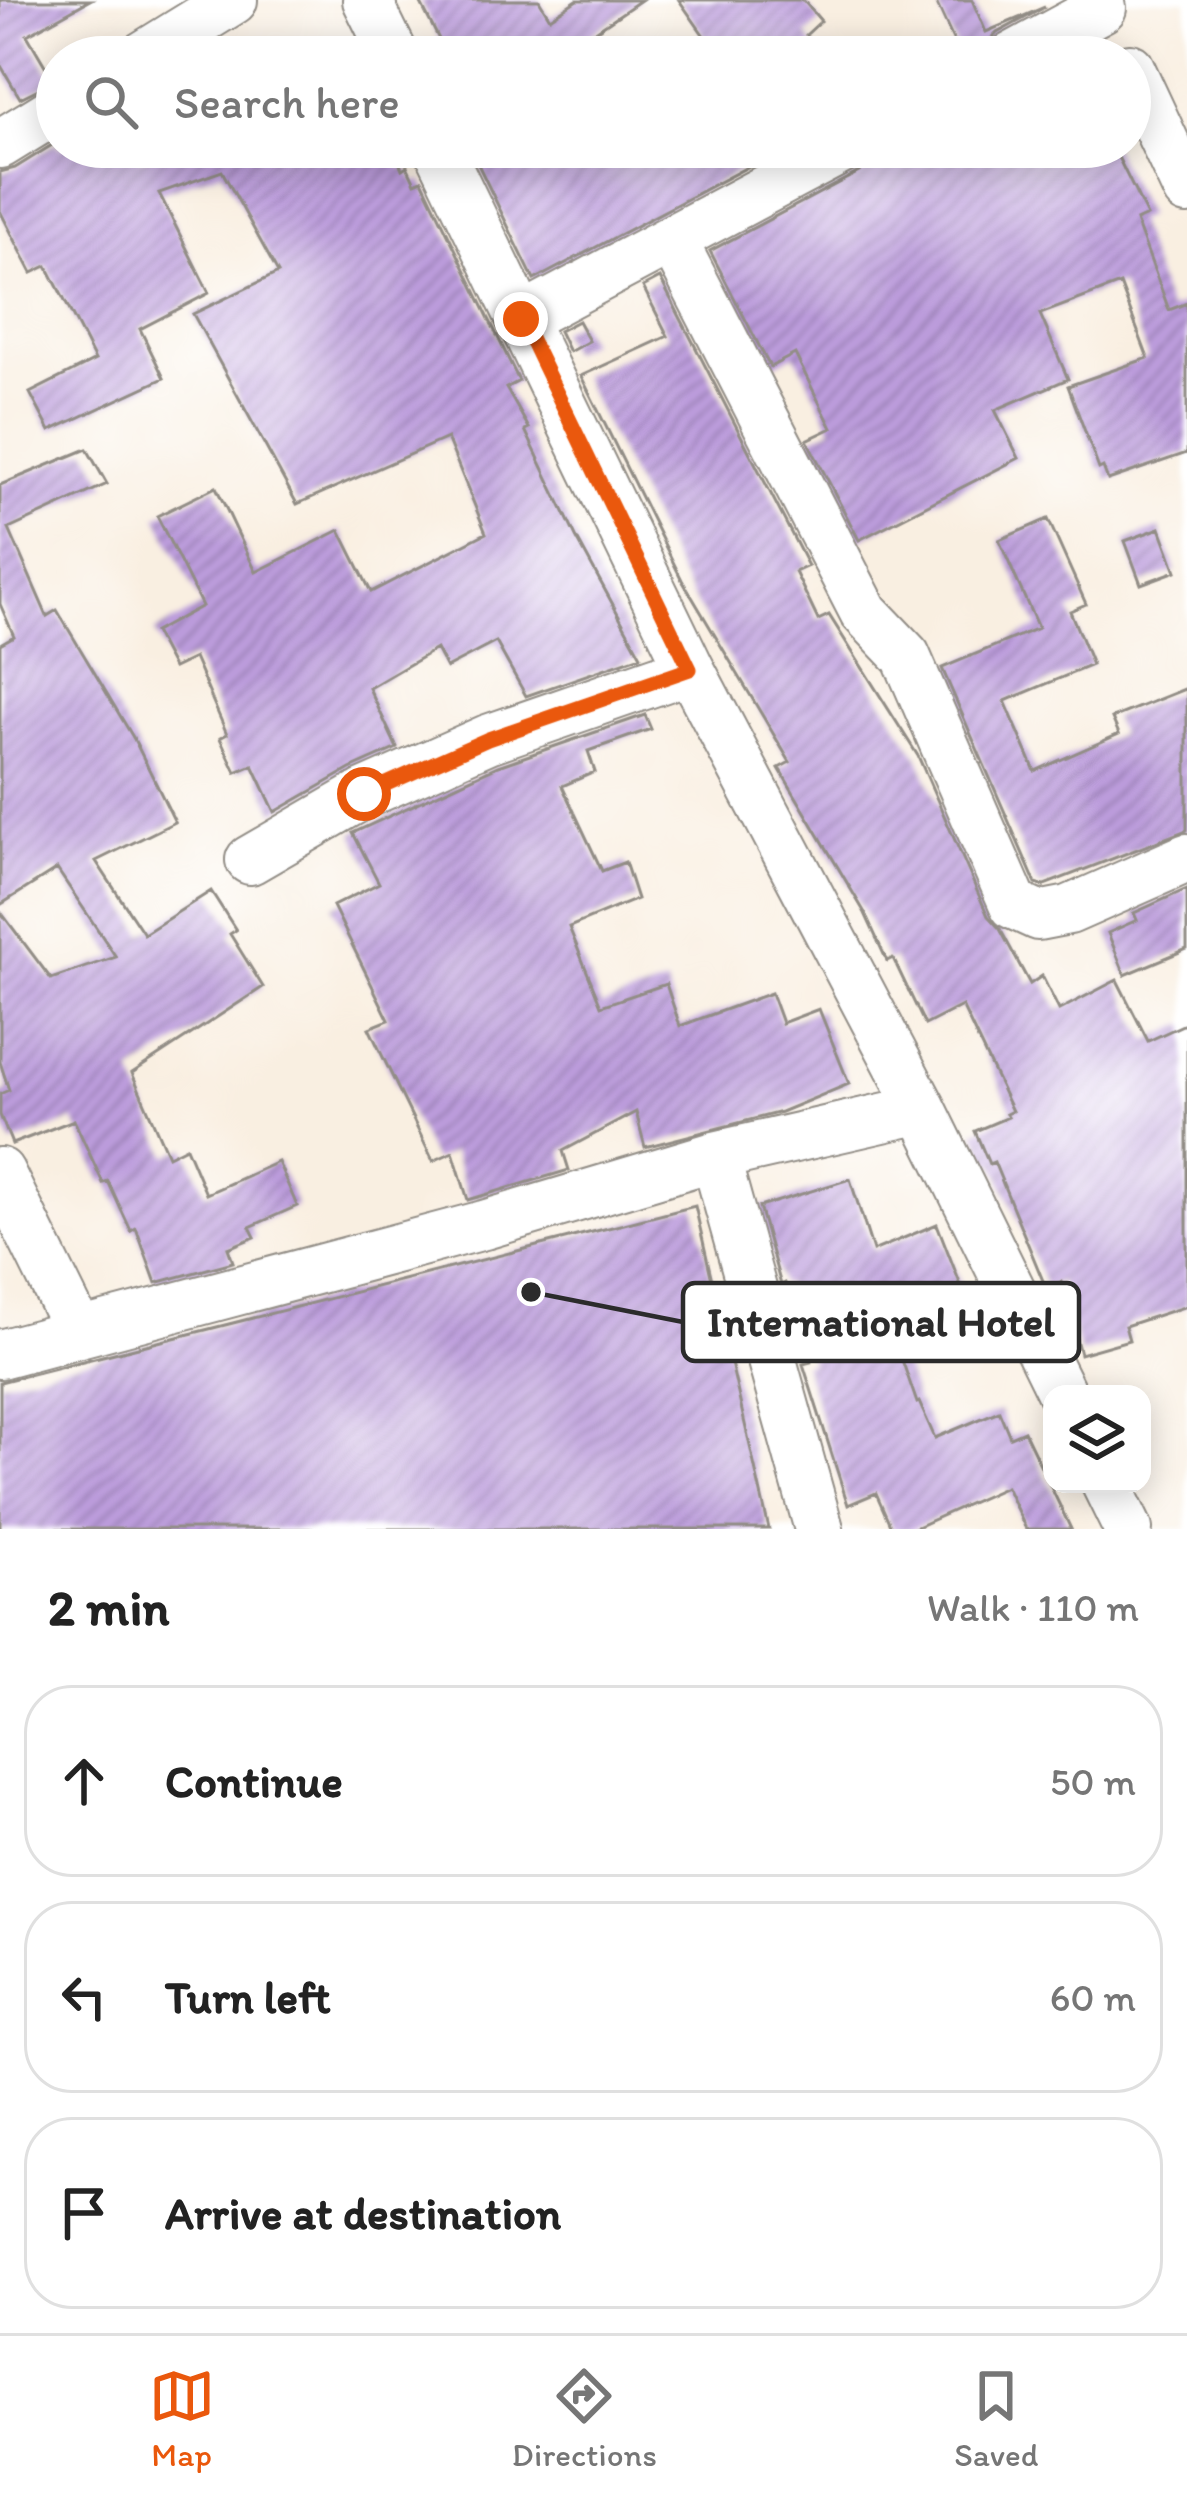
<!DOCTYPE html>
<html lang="en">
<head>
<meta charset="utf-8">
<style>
  :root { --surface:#fff; --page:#f2f2f2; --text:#222; --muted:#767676; --line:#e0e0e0; --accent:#ea580c }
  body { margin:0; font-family:Itim,sans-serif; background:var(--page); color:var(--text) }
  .controls { position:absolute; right:36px; bottom:36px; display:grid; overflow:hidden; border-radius:24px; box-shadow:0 6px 30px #0003 }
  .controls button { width:108px; height:108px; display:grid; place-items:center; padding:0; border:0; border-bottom:3px solid var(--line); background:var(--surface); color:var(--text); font:60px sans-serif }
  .stop { position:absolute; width:36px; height:36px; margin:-27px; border:9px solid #ea580c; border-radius:50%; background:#fff }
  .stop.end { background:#ea580c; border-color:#fff; box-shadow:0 3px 12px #0008 }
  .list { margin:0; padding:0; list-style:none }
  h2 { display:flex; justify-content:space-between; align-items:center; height:156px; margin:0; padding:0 48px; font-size:51px }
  h2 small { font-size:39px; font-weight:400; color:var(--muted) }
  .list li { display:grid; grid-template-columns:78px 1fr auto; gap:36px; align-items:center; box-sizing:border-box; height:192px; margin:0 24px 24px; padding:0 24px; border:3px solid var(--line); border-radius:48px }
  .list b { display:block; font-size:45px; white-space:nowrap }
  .list em { font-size:39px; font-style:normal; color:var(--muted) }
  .icon { flex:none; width:66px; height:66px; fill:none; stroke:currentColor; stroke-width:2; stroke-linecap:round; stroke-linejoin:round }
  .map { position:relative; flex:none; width:1187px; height:1529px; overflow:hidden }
  .search { position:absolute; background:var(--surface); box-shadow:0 6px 30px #0003; left:36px; right:36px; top:36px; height:132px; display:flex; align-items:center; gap:30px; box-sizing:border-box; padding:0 42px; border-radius:66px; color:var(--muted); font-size:45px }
  .sheet { height:804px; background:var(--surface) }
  nav { display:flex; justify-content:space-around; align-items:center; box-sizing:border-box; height:168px; border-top:3px solid var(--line); background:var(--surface); font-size:33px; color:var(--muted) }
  nav a { display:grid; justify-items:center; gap:6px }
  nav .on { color:var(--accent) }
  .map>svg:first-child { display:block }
</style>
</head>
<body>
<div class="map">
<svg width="1187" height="1529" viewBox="0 0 1187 1529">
  <defs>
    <pattern id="building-hatch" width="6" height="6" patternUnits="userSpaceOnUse" patternTransform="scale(3)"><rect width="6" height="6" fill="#bc9cdc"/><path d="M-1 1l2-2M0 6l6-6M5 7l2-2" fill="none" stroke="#997fb3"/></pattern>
  </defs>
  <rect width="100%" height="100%" fill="#fff"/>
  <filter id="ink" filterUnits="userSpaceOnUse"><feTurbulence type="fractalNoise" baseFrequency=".00833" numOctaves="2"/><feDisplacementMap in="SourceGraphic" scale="24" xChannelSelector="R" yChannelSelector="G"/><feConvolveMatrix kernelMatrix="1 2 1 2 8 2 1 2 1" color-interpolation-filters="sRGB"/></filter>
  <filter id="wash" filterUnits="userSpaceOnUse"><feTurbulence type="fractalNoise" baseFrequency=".004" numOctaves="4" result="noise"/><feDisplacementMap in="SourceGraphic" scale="48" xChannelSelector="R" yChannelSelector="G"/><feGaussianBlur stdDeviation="2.7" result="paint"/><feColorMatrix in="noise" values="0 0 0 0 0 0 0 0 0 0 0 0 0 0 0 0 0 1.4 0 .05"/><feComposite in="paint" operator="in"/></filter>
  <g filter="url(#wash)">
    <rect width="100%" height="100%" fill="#f9efe1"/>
    <g id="blocks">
      <path fill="url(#building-hatch)" d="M0,0H90L27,35L54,81L20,98L0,64Z
        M419,0H539L550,18L577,0H641L569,49L574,57H448Z
        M679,0H803L821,21L806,35L820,57H719Z
        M935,0H972L986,32L1045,7L997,33L987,43L984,57H934L956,46Z
        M57,142V147H135L140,160L174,147H393L402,169L407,166L415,183L422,180L519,381L506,388L529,428L525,430L576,537L641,656L526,696L496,642L446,668L436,649L369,688L397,748L350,769L275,812L253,765L236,772L220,738L227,734L194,658L173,668L154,632L202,606L157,516L216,487L256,572L340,530L371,592L486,533L447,438L297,504L193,314L278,273L222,171L159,193L209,293L140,329L164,378L50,431L30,393L95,360L47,266L32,273L0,211V172L15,168Z
        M488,147H785L534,280L473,154Z
        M874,147H1113L1147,216L1136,221L1169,310L1187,303V453L1108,480L1103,467L1099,469L1068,386L1148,358L1120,284L1040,314L1068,379L995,410L1019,458L859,540L807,440L832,428L795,354L770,367L710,251L859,172L871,161Z
        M660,278L808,566L795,572L818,620L829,615L918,756L988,916L1000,929L1030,984L1042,976L1059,1010L1117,980L1148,1041L1187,1023V1306L1125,1326L1129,1340L1080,1354L1061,1282L1046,1288L994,1162L989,1164L975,1131L1008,1117L1006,1114L1012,1111L962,1006L925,1025L893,958L887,961L865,913L779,768L790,762L682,580L581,376L668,336L643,287Z
        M578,321L589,341L569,352L559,331Z
        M87,449L107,484L9,529L47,616L57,610L134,739L175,822L96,861L144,934L211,891L236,930L230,934L263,987L132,1073L168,1156L186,1147L206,1194L278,1162L297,1206L250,1227L255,1237L228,1248L233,1262L156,1283L136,1228L131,1231L108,1181L103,1183L74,1120L12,1144L0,1115V1094L9,1090L0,1062V911L51,979L116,957L57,869L0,905V644L14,636L0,604V485Z
        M1048,519L1086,604L1070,611L1092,665L1005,701L1035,771L1119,734L1112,718L1187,688V830L1042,886L1036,884L942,668L1038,628L999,540Z
        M1160,528L1176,571L1141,584L1125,541Z
        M645,715L651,729L588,751L595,772L562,786L602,871L625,862L637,899L569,927L601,1006L666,984L680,1026L771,993L782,1023L819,1009L849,1084L781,1112L645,1147L636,1112L563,1151L569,1170L468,1200L453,1152L433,1161L369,1028L389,1020L333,906L379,883L353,833L498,766Z
        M1187,889V949L1125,975L1108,933L1137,920L1134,913Z
        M850,1179L873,1251L937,1224L970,1309L893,1334L917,1403L919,1402L935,1438L999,1411L1010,1437L1024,1431L1071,1529H1026L1006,1487L912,1529H892L876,1493L848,1505L803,1364L811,1362L785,1283L781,1285L759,1207Z
        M695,1206L769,1529H0V1382Z"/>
    </g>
  </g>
  <g filter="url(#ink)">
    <use href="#blocks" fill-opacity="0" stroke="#928d86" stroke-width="3"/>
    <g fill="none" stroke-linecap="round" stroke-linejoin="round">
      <defs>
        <path id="street" d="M367,0L395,57
          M141,57L233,0
          M1012,57L1102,8
          M1130,68L1187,190
          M0,144L57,109
          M438,147L690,669L922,1109L1062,1394
          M673,241L864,612L906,656L1014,905L1038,916L1069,910L1187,858
          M521,319L846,147
          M250,860L364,794L488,739L690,669
          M715,1156L819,1529
          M0,1172L78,1331
          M0,1354L484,1225L715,1156L922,1109
          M1106,1484L1128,1529"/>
      </defs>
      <use href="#street" stroke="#928d86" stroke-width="52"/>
      <use href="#street" stroke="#fff" stroke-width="48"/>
    </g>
  </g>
  <g fill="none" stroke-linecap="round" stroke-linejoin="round" filter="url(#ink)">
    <path stroke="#ea580c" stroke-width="15" d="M364,794L488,739L690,669L521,319"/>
  </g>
  <path fill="none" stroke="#2b2b2b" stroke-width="4.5" d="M531 1292L683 1322"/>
  <circle fill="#2b2b2b" stroke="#fff" stroke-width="4.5" cx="531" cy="1292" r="12"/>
  <rect fill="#fff" stroke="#2b2b2b" stroke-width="4.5" x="683" y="1283" width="396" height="78" rx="12"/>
  <g font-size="42" text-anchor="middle" font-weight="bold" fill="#2b2b2b">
    <text x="881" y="1336">International Hotel</text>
  </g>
</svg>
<div class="controls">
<button><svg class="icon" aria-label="layers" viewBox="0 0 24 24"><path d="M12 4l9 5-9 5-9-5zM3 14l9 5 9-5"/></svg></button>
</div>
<div class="stop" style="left:364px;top:794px"></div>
<div class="stop end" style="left:521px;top:319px"></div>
<div class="search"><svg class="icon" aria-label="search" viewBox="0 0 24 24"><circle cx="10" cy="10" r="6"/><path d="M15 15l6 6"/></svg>Search here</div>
</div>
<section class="sheet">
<h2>2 min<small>Walk · 110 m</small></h2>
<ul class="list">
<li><svg class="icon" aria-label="ahead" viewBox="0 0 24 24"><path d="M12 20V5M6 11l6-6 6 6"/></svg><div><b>Continue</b></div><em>50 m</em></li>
<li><svg class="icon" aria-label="left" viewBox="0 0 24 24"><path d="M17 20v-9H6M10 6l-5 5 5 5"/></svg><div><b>Turn left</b></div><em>60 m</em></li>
<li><svg class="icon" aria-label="arrive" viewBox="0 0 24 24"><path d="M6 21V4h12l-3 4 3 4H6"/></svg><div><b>Arrive at destination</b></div></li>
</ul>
</section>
<nav>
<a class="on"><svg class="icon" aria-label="map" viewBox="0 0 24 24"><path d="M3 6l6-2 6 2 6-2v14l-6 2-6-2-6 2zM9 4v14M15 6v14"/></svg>Map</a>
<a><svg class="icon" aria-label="directions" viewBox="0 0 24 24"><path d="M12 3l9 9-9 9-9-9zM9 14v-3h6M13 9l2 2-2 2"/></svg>Directions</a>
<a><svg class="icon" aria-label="saved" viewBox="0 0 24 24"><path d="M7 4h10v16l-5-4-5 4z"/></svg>Saved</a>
</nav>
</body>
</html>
